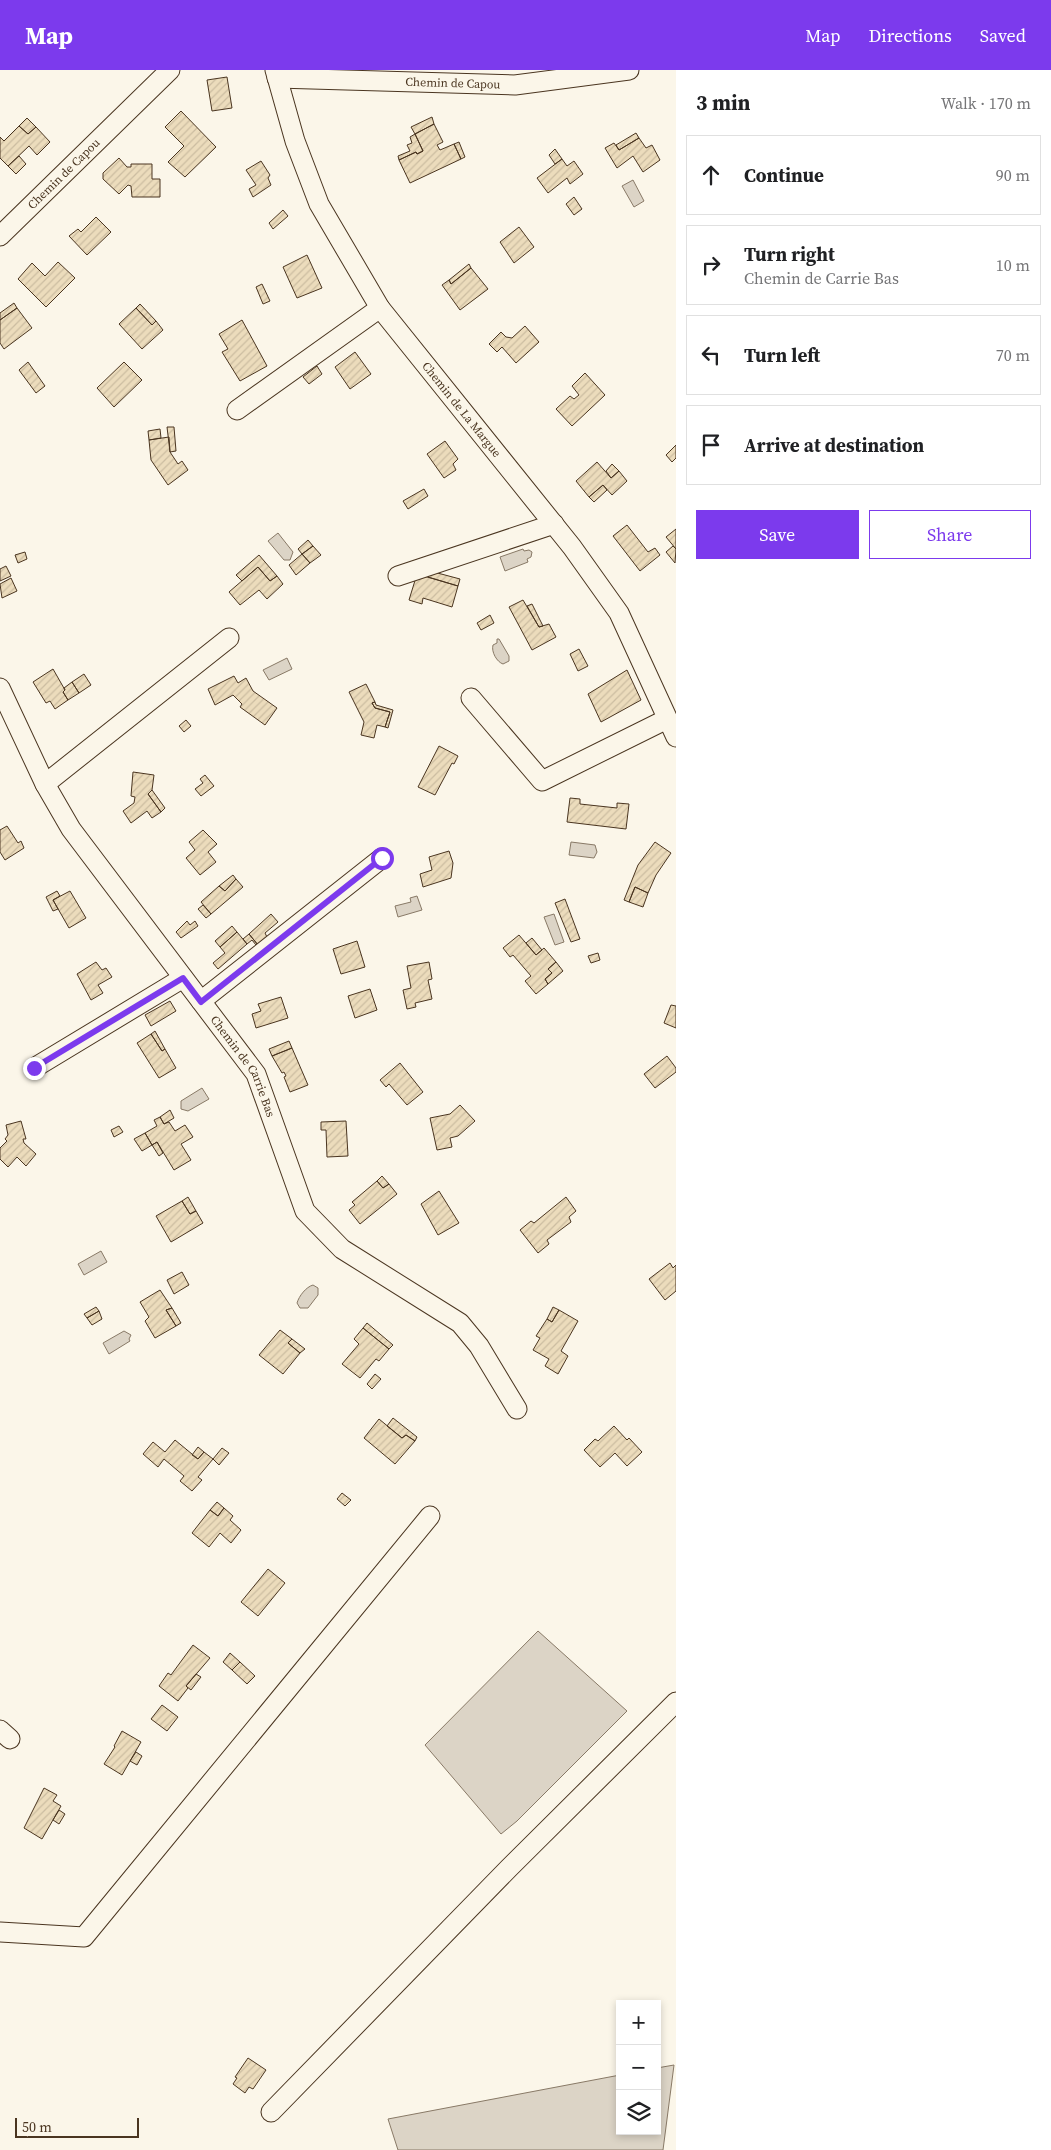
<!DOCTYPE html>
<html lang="en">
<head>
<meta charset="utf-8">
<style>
  :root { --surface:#fff; --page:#f6f6f6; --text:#202124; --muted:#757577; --line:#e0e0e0; --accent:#7c3aed }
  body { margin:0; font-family:"Source Serif 4",serif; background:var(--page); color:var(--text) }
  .controls { position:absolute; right:15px; bottom:15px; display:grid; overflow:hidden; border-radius:0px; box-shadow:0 2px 8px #0003 }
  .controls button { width:45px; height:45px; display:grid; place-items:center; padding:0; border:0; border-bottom:1px solid var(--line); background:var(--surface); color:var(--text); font:25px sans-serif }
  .scale { position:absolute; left:15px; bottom:12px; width:124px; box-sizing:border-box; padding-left:5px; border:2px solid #4a3520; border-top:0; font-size:14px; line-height:18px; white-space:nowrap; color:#4a3520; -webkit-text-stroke:4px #fbf6e9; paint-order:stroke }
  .stop { position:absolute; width:15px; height:15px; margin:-11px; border:4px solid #7c3aed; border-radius:50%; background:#fff }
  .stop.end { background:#7c3aed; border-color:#fff; box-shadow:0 1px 5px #0008 }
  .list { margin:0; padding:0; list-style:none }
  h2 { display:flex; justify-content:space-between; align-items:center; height:65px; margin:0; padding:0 20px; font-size:21px }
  h2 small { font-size:16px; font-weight:400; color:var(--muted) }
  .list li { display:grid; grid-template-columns:32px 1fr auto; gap:15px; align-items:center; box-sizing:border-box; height:80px; margin:0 10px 10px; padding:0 10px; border:1px solid var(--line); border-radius:0px }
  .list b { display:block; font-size:19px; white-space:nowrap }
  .list p { margin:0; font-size:16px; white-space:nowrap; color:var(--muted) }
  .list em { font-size:16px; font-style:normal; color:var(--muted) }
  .actions { display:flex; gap:10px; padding:15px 20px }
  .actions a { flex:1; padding:11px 0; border:1px solid var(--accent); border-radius:0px; text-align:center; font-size:18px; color:var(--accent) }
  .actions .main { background:var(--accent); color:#fff }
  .icon { flex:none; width:28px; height:28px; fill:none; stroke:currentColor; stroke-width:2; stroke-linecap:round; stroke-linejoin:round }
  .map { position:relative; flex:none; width:676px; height:2080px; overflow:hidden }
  header { display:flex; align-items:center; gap:30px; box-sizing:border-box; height:70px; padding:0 25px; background:var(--accent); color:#fff }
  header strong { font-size:24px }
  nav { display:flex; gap:28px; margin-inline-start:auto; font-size:18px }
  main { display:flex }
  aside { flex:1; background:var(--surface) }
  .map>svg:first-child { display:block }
</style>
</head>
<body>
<header>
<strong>Map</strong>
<nav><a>Map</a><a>Directions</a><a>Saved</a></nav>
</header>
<main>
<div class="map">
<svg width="676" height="2080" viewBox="0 0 676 2080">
  <defs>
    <pattern id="building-hatch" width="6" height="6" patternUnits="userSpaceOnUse" patternTransform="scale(1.25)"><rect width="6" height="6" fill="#ecdcbc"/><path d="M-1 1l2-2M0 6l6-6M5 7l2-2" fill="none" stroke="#ccbda1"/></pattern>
  </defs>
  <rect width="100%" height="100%" fill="#fbf6e9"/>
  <path fill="#dcd4c6" stroke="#887966" d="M633,110L644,131L634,137L622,116Z
    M278,463L293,482L290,490H284L268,471Z
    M523,479L524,481L529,480L532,482L531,487L527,489L528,492L505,501L500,487Z
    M497,569H499L509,586V591L503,594C497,592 491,582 493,575L497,573Z
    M287,588L292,599L269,610L263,600Z
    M571,772L595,775L597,782L594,788L569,785Z
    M417,826L422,840L398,847L395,836L411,832L410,828Z
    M554,844L564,872L555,875L544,847Z
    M202,1018L209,1029L188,1041L181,1039V1031Z
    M101,1181L107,1192L84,1205L78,1194Z
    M313,1215L318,1218V1225L308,1238H300L297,1233C299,1226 306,1217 313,1215Z
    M124,1261L131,1265L129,1269L130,1271L109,1284L103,1273Z
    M538,1561L627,1641L517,1751L501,1764L425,1675Z
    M674,1995L663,2080H398L388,2049L620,2005V2061H657V1998Z"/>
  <path fill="url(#building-hatch)" stroke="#4a3520" d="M227,7L232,38L212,41L207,10Z
    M181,41L216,77L185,107L168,92L184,76L165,57Z
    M432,47L434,54L415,64L411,57Z
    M27,48L36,57L28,64L19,56Z
    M434,54L443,72L437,75L440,80L454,74L461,89L410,113L399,90L416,82L417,84L423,81L415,64Z
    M19,56L28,64L36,57L50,72L37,85L29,76L8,96L0,88V67L4,71Z
    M636,63L639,68L619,80L616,75Z
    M415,64L423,81L417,84L416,82L399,90L398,86L410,81L407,75L412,73L410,67Z
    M639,68L646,78L652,75L660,90L643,102L633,86L617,98L605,78L614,73L619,80Z
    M459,72L465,87L461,89L454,74Z
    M555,79L562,89L555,94L549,85Z
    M19,86L26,94L16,104L8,96Z
    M119,88L127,97H131V94H152V109H160V127H132L131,116L128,115L119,124L103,109V103Z
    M562,89L567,96L574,91L583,104L570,114L567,108L548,123L537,108Z
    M261,91L270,105L268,108L271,115L253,127L249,119L256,115L246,100Z
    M574,127L582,139L574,145L566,134Z
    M283,140L288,146L273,159L269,153Z
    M96,147L111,162L87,185L69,166L78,159L81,162Z
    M519,157L534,177L514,193L500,172Z
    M307,185L322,218L297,228L283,197Z
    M58,192L75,208L46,237L18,209L32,193L45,206Z
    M469,194L471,198L451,214L449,210Z
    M471,198L488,219L460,240L442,215L449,210L451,214Z
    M262,214L270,231L263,234L256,217Z
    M14,233L17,238L0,250V243Z
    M140,234L156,251L152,255L136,238Z
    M17,238L32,258L4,279L0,273V250Z
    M136,238L152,255L156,251L163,260L142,279L119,254Z
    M242,250L267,296L240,311L222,282L228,279L219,264Z
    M525,256L539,272L516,293L502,277L497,282L489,274L501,262L506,267L512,268Z
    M355,282L371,304L350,319L335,297Z
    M28,292L45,316L36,323L19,300Z
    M124,292L142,310L114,337L97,318Z
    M317,296L322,304L309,314L303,307Z
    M585,303L605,325L572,356L556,339L570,326L574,329L579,325L572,316Z
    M167,357H174L176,381L170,382Z
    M160,359L161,368L149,370L148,361Z
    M169,367L170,382L178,394L182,391L188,400L168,415L151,390L149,370Z
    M445,371L458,389L453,394L456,400L444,408L427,384Z
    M676,375V388L672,392L666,385Z
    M597,392L611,408L619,401L627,411L612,425L603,415L589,427L576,411Z
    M612,394L619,401L611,408L606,401Z
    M603,415L607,420L594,432L589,427Z
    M424,419L428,426L408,439L403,431Z
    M627,455L648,482L655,478L660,485L640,501L613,466Z
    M676,459V479L666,467Z
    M308,470L313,476L302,484L298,479Z
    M313,476L321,485L310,493L302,484Z
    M673,476L676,479L675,493L666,482Z
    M25,482L27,489L18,493L15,485Z
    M302,484L310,493L296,505L289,495Z
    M259,485L277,506L270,511L258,497L242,511L236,505Z
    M6,496L11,506L0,511V499Z
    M258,497L270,511L277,506L283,514L267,529L259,520L240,535L229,522Z
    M430,501L460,509L458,516L428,507Z
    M417,504L458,516L452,537L423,528L422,534L409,530Z
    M11,508L17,521L2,528L0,514Z
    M523,530L539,557L549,554L556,567L532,580L509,537Z
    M532,534L543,556L539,557L527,536Z
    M490,545L494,553L481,560L477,553Z
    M579,579L588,596L578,601L570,584Z
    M53,599L65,620L63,622L68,630L55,639L50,631L46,633L33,612Z
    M627,600L641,630L601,652L588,624Z
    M84,604L91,615L79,623L72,612Z
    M234,606L238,613L246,608L253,621L277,638L265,655L240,637L242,634L233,625L215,635L208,619Z
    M72,612L79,623L68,630L63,622L65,620L64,618Z
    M366,614L375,632L372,633L375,638L390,642L385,657L377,655L374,668L361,665L364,652L349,622Z
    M375,632L376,635L393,640L388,658L385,657L390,642L375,638L372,633Z
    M186,650L191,656L184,662L179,656Z
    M439,676L458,686L454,694L452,693L435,725L418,717Z
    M133,702L154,705L152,720L148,724L161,742L152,748L147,741L131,753L123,741L134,733L135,727L131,726Z
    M205,705L214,716L201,726L195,719L203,713L200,709Z
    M152,720L165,738L161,742L148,724Z
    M570,728L580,729V734L617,738V733L629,734L626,759L567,752Z
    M7,756L18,773L21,771L24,778L5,790L0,782V760Z
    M203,760L217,774L208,782L216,792L200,805L186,788L195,780L189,772Z
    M655,772L671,783L656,805L648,823L635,817L629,832L624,830L638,795Z
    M449,781L453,793L451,808L423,817L420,804L432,800L429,787Z
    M233,805L236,809L225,821L219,816Z
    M236,809L243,817L211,844L201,832L219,816L225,821Z
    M635,817L648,823L643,837L629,832Z
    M57,821L60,826L53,830L58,839L53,841L46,827Z
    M70,821L86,848L69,858L53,830Z
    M565,829L580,869L571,872L555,833Z
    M203,835L211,844L206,848L198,839Z
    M271,844L278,852L265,863L267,867L258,875L249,864Z
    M187,851L190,855L195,851L198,856L181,868L176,862Z
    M232,856L237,862L220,877L215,871Z
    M237,862L247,874L218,899L213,893L225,883L220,877Z
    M249,864L258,875H256L252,870L247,874L243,869Z
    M519,865L536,885L544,878L556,892L548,899L552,903L545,909L548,914L536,924L525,911L531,906L513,885L510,887L503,878Z
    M532,868L542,880L536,885L526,873Z
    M357,871L365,897L341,904L333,879Z
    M598,883L600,890L591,893L588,886Z
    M96,892L102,900L106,898L112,907L98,915L103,923L91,930L77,904Z
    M429,892L432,909L428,910L432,929L415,933L416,937L407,939L403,920L411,918L407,896Z
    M556,892L563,901L548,914L545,909L552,903L548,899Z
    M370,919L377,940L355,948L348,926Z
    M281,927L288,948L256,958L252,944L261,941L258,934Z
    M170,931L176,941L151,956L145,945Z
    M671,935L676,936V958L664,953Z
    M155,961L165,979L162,981L151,964Z
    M151,964L162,981L165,979L176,998L159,1008L137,973Z
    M289,971L292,978L272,986L269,979Z
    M292,978L308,1015L290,1022L284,1007L286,1006L284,1002L282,1003L272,986Z
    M667,986L676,998V1002L655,1018L644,1004Z
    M400,993L423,1022L407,1035L389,1014L386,1017L380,1010Z
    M460,1035L475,1051L458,1066L450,1068L452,1077L437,1080L430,1048L450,1044Z
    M170,1040L174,1048L164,1054L160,1047Z
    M160,1047L164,1054L169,1052L175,1061L185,1055L193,1067L181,1074L191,1090L174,1100L157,1072L152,1075L145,1063L157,1056L154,1050Z
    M21,1051L26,1069H23L24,1073L36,1084L26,1096L17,1087L8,1097L0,1089V1078L7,1071L5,1069L8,1065L6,1055Z
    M346,1051L348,1086L327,1087L326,1060H321V1052Z
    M119,1056L123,1062L114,1067L111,1060Z
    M145,1063L152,1075L142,1081L134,1069Z
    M157,1072L163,1083L159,1086L152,1075Z
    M382,1106L389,1114L383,1118L377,1111Z
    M377,1111L383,1118L389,1114L397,1124L360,1154L349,1140L355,1135L352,1132Z
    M439,1121L459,1153L438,1165L421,1134Z
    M188,1127L196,1141L190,1144L182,1131Z
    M566,1127L576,1141L569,1147L571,1152L547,1170L549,1174L538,1183L520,1160L531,1151L534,1153Z
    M182,1131L190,1144L196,1141L203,1153L171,1172L156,1146Z
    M670,1193L673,1198L676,1195V1221L665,1230L649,1209Z
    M182,1202L189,1215L174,1224L167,1210Z
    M160,1220L172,1238L166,1240L176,1256L155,1268L145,1251L149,1247L140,1232Z
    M96,1237L99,1241L87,1248L84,1244Z
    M553,1237L559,1240L552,1252L547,1249Z
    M172,1238L181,1253L176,1256L166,1240Z
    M559,1240L578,1251L561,1281L568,1286L558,1304L545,1296L549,1289L533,1280L540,1268L536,1266L547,1249L552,1252Z
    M99,1241L102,1249L92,1255L87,1248Z
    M367,1253L393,1275L389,1279L363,1258Z
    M363,1258L389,1279L379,1291L376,1289L360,1308L342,1294L359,1274L354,1269Z
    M280,1260L292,1269L288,1273L300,1283L283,1304L259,1285Z
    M292,1269L305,1279L300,1283L288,1273Z
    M375,1304L381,1309L372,1319L367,1314Z
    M393,1348L417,1367L415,1371L406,1365L402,1368L387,1356Z
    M379,1349L402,1368L406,1365L415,1371L395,1394L364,1368Z
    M614,1356L627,1370L629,1368L642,1382L627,1396L615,1383L600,1397L584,1380L595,1369L598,1371Z
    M175,1370L198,1389L204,1382L213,1389L198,1407L202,1410L192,1421L180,1411L184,1406L164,1389L158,1397L143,1384L153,1372L165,1382Z
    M198,1377L204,1382L198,1389L192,1385Z
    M222,1378L229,1383L219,1395L213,1389Z
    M342,1423L351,1430L345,1436L337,1429Z
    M217,1432L224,1438L218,1446L210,1440Z
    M224,1438L233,1446L230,1450L241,1460L231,1473L220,1463L209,1477L192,1463L210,1440L218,1446Z
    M268,1499L285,1513L258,1546L241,1532Z
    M193,1575L210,1588L186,1616L188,1618L178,1631L159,1616L168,1603L171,1605Z
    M230,1583L240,1592L232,1600L223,1592Z
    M240,1592L255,1606L247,1614L232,1600Z
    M196,1604L201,1607L191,1620L186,1616Z
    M162,1635L178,1647L167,1661L151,1649Z
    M122,1661L141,1672L122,1705L104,1694L115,1677L114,1676Z
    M136,1682L142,1686L137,1695L130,1691Z
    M44,1718L57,1725L53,1731L61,1736L42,1769L24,1758Z
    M59,1740L65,1744L59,1754L53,1750Z
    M248,1988L266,2000L253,2019L249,2017L245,2023L233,2014L237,2008L235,2007Z"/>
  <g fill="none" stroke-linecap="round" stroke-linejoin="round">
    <defs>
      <g id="minor">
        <path id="s1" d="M275,0L295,71L319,134L380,238L572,477L619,543L676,667"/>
        <path id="s2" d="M277,8L515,15L629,0"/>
        <path id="s3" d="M0,166L170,0"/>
        <path d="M237,340L380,238"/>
        <path d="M398,506L554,454"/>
        <path id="s4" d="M0,618L45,714L71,759L256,1004L305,1141L342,1179L460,1253L479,1276L517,1339"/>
        <path d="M471,628L542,711L667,649"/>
        <path d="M45,714L229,568"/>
        <path d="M201,931L382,788"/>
        <path d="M34,998L183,908"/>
        <path d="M0,1660L10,1669"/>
        <path d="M0,1862L84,1867L430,1446"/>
        <path d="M271,2042L509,1798L676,1632"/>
      </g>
    </defs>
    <use href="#minor" stroke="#4a3520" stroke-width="21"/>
    <use href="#minor" stroke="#fbf6e9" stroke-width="19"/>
  </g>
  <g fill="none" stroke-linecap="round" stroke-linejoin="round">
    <path stroke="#7c3aed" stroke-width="6" d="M34,998L183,908L201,932L382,788"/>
  </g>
  <g text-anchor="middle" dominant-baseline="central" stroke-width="4" stroke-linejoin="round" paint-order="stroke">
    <g font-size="12" fill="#4a3520" stroke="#fbf6e9">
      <text stroke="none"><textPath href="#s2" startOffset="176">Chemin de Capou</textPath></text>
      <text stroke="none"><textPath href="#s3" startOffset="89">Chemin de Capou</textPath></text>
      <text stroke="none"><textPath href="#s1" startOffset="392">Chemin de La Margue</textPath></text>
      <text stroke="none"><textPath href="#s4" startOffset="452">Chemin de Carrie Bas</textPath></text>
    </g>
  </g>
</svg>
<div class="controls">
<button>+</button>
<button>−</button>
<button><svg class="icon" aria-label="layers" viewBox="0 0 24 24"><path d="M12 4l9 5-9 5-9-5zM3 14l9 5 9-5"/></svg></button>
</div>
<div class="scale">50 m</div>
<div class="stop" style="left:382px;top:788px"></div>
<div class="stop end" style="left:34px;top:998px"></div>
</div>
<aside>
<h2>3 min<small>Walk · 170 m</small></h2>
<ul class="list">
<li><svg class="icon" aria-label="ahead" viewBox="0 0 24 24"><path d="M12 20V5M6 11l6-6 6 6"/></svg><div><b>Continue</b></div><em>90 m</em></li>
<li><svg class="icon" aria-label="right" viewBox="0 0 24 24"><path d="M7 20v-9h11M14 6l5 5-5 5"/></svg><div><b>Turn right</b><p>Chemin de Carrie Bas</p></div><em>10 m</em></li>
<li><svg class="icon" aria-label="left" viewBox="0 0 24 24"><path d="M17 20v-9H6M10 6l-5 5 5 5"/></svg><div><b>Turn left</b></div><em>70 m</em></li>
<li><svg class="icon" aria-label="arrive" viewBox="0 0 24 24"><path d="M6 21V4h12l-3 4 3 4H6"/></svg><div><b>Arrive at destination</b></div></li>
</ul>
<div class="actions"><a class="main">Save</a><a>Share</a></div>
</aside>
</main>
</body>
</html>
